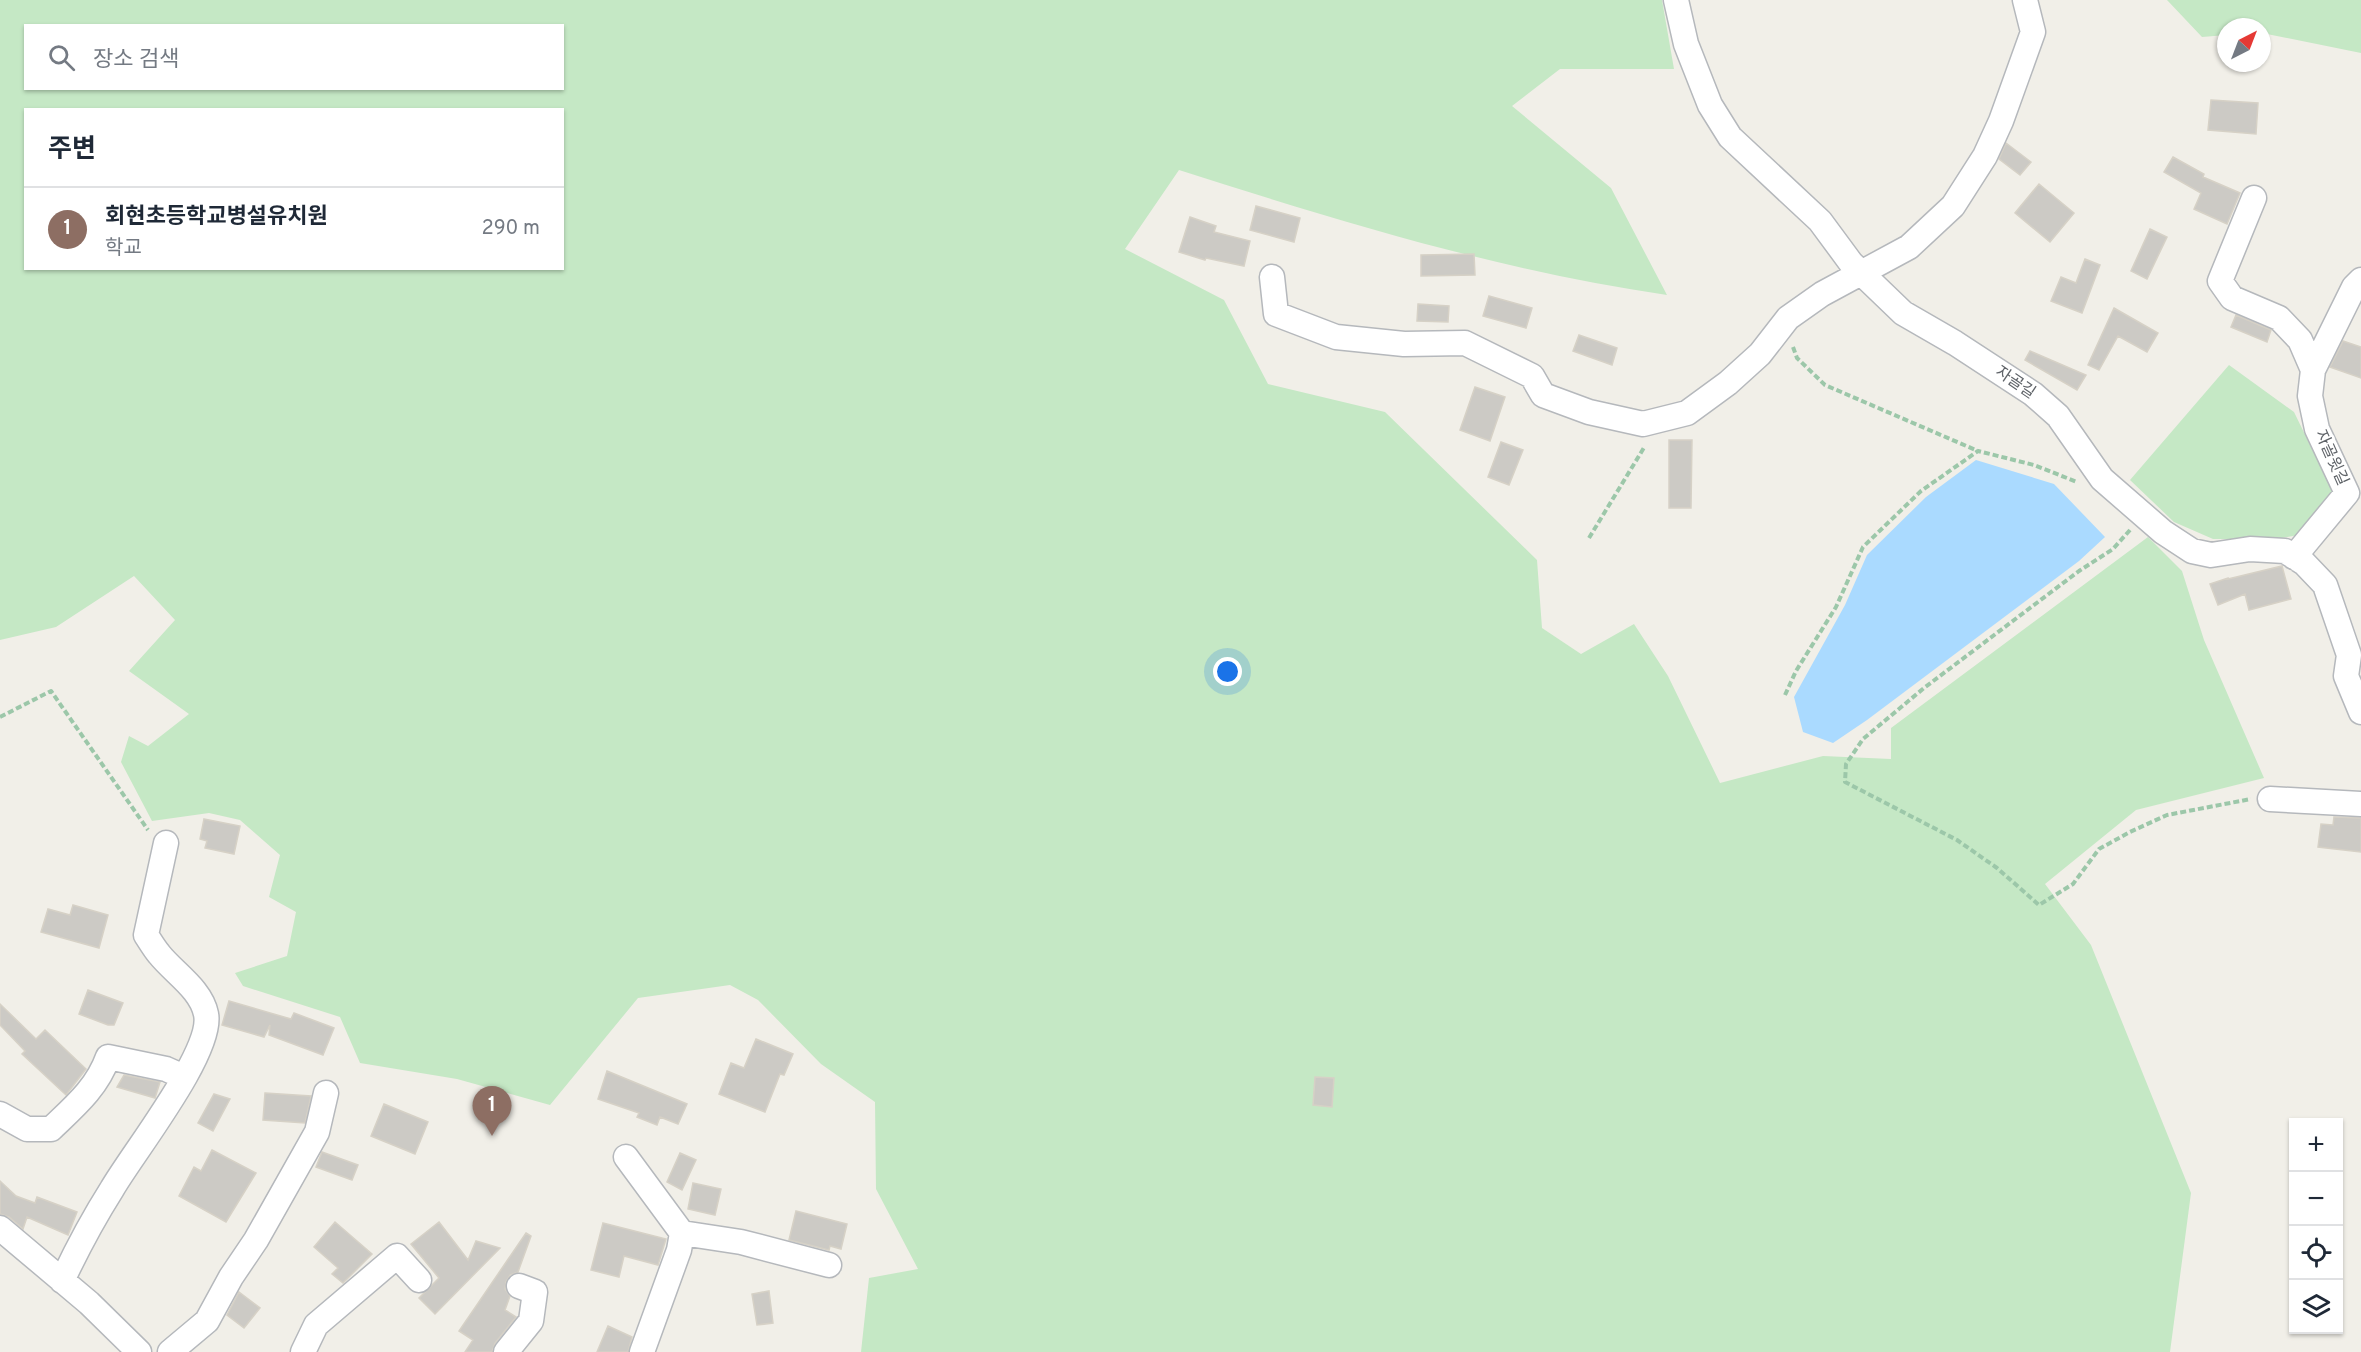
<!DOCTYPE html>
<html lang="ko">
<head>
<meta charset="utf-8">
<style>
  :root { --surface:#fff; --page:#f6f6f7; --text:#1f2937; --muted:#747a83; --line:#e0e1e3; --accent:#111827 }
  body { margin:0; font-family:Overpass,"Noto Sans KR",sans-serif; background:var(--page); color:var(--text) }
  .controls { position:absolute; right:18px; bottom:18px; display:grid; overflow:hidden; border-radius:0px; box-shadow:0 2px 4px #0004 }
  .controls button { width:54px; height:54px; display:grid; place-items:center; padding:0; border:0; border-bottom:2px solid var(--line); background:var(--surface); color:var(--text); font:30px sans-serif }
  .compass { position:absolute; left:2217px; top:18px; width:54px; height:54px; border-radius:50%; background:var(--surface); box-shadow:0 2px 4px #0004; rotate:42deg }
  .you { position:absolute; left:1228px; top:672px; width:21px; height:21px; margin:-15px; border:4px solid #fff; border-radius:50%; background:#1a73e8; box-shadow:0 0 0 9px #1a73e833 }
  .badge { display:grid; place-items:center; width:39px; height:39px; border-radius:50%; background:var(--accent); color:#fff; font-size:20px; font-weight:700 }
  .pin { position:absolute; translate:-50% -50px; filter:drop-shadow(0 2px 3px #0008) }
  .pin::after { content:''; position:absolute; top:32px; width:21px; height:18px; background:inherit; clip-path:polygon(0 0,100% 0,50% 100%) }
  .list { margin:0; padding:0; list-style:none }
  h2 { display:flex; justify-content:space-between; align-items:center; height:78px; margin:0; padding:0 24px; font-size:26px }
  h2 small { font-size:20px; font-weight:400; color:var(--muted) }
  .list li { display:grid; grid-template-columns:39px 1fr auto; gap:18px; align-items:center; box-sizing:border-box; height:84px; padding:0 24px; border-top:2px solid var(--line) }
  .list b { display:block; font-size:22px; white-space:nowrap }
  .list p { margin:0; font-size:20px; white-space:nowrap; color:var(--muted) }
  .list em { font-size:20px; font-style:normal; color:var(--muted) }
  .icon { flex:none; width:33px; height:33px; fill:none; stroke:currentColor; stroke-width:2; stroke-linecap:round; stroke-linejoin:round }
  .map { position:relative; flex:none; width:2361px; height:1352px; overflow:hidden }
  .search { position:absolute; background:var(--surface); box-shadow:0 2px 4px #0004; left:24px; top:24px; width:540px; height:66px; display:flex; align-items:center; gap:15px; box-sizing:border-box; padding:0 21px; border-radius:0px; color:var(--muted); font-size:22px }
  .panel { position:absolute; background:var(--surface); box-shadow:0 2px 4px #0004; left:24px; top:108px; width:540px; height:162px; border-radius:0px }
  .map>svg:first-child { display:block }
</style>
</head>
<body>
<div class="map">
<svg width="2361" height="1352" viewBox="0 0 2361 1352">
  <rect width="100%" height="100%" fill="#f1efe8"/>
  <path fill="#c5e8c5" fill-rule="evenodd" d="M0,0H1662L1674,69H1560L1512,106L1611,188L1667,295C1501,271 1339,221 1179,170L1125,249L1224,300L1268,384L1385,412L1537,560L1542,628L1581,654L1634,624L1668,676L1720,783L1823,756L1891,759V728L2148,537L2182,571L2204,640L2264,778L2136,810L2045,884L2091,945L2191,1193L2170,1352H861L869,1278L918,1269L876,1189L875,1102L821,1064L758,1000L730,985L638,998L550,1105L457,1079L360,1063L340,1017L243,986L235,973L287,956L296,912L269,897L280,855L240,820L209,813L152,821L121,762L129,736L148,746L189,714L129,671L175,620L134,576L56,627L0,640ZM26,26H562V88H26ZM26,110H562V268H26Z
    M2167,0H2361V53L2262,33V27H2226V35L2202,37Z
    M2229,365L2294,412L2333,492L2315,532L2276,539H2213L2174,522L2130,480Z"/>
  <path fill="#aadaff" d="M1976,460L2054,484L2105,537L2079,561L1867,720L1833,743L1803,732L1794,697L1845,605L1867,555L1926,497Z"/>
  <path fill="#cccac5" stroke="#d6d1c6" stroke-width="1.5" d="M2211,100L2258,103L2256,134L2208,130Z
    M2006,143L2031,162L2020,175L1999,159Z
    M2173,157L2204,174L2203,177L2240,193L2227,224L2194,209L2201,193L2164,172Z
    M2039,184L2074,213L2050,242L2015,213Z
    M1256,206L1300,218L1294,242L1250,230Z
    M1190,217L1216,226L1214,232L1250,241L1244,266L1206,258L1205,260L1179,252Z
    M2150,229L2167,237L2147,279L2131,271Z
    M1474,254L1475,275L1421,276V255Z
    M2085,259L2100,265L2082,313L2051,301L2061,277L2076,283Z
    M1489,296L1532,308L1526,328L1483,316Z
    M1418,304L1449,306L1448,322L1417,321Z
    M2114,308L2158,333L2147,352L2118,336L2099,370L2088,365Z
    M2236,315L2271,330L2267,342L2231,327Z
    M1579,335L1617,348L1612,365L1573,351Z
    M2343,341L2361,347V378L2330,367Z
    M2030,351L2086,375L2077,390L2025,360Z
    M1475,387L1505,397L1490,441L1460,430Z
    M1669,440H1692L1691,508H1669Z
    M1501,442L1523,450L1509,485L1488,477Z
    M2282,566L2291,599L2249,610L2245,594L2218,605L2210,584L2228,578V579Z
    M2334,817L2361,818V852L2318,847L2321,824L2333,825Z
    M204,819L240,826L234,854L205,848L207,841L200,839Z
    M73,905L108,915L99,948L41,932L48,909L70,915Z
    M88,990L123,1003L114,1025H108L79,1014Z
    M229,1001L291,1019L294,1013L334,1028L323,1055L269,1035L270,1025L264,1037L222,1025Z
    M0,1004L36,1039L45,1030L86,1069L66,1095L22,1054L25,1051L0,1025Z
    M756,1039L793,1054L784,1075L780,1074L765,1112L719,1094L731,1063L744,1068Z
    M607,1071L687,1104L678,1124L660,1117L657,1125L637,1117L639,1113L598,1099Z
    M124,1075L160,1082L155,1098L117,1087Z
    M1315,1077L1334,1078L1332,1107L1313,1105Z
    M265,1093L311,1096L305,1123L263,1120Z
    M214,1094L230,1099L213,1131L198,1123Z
    M384,1104L428,1122L415,1154L371,1136Z
    M212,1150L256,1173L226,1222L179,1196L194,1167L201,1171Z
    M322,1152L358,1165L352,1180L316,1167Z
    M680,1153L696,1160L682,1190L667,1182Z
    M0,1181L16,1196L35,1203L37,1197L77,1212L68,1235L27,1217L23,1229L9,1217L0,1214Z
    M693,1183L721,1189L715,1215L688,1209Z
    M796,1211L847,1224L841,1249L830,1246L829,1250L789,1240Z
    M335,1222L372,1254L343,1283L332,1274L338,1268L314,1247Z
    M439,1222L468,1260L476,1241L500,1248L435,1314L419,1298L439,1278L411,1244Z
    M603,1223L666,1239L658,1265L624,1256L619,1277L591,1270Z
    M526,1233L531,1236L518,1272L510,1275L506,1282L505,1289L510,1296L505,1310L516,1317L495,1343L492,1352H465L473,1340L459,1331Z
    M769,1291L773,1323L757,1325L752,1294Z
    M239,1292L260,1308L244,1328L227,1315Z
    M608,1326L632,1337L628,1352H597Z"/>
  <g fill="none" stroke-linecap="round" stroke-linejoin="round">
    <defs>
      <path id="minor" d="M1676,0L1686,44L1710,105L1730,137L1820,221L1851,263L1903,313L1955,343L2033,394L2058,416L2102,479L2163,532L2192,551L2211,555L2250,549L2285,551L2304,563L2325,585L2349,655L2346,676L2361,712
        M2254,198L2220,281L2232,298L2279,318L2300,340L2313,370
        M1272,277L1276,314L1336,337L1404,344L1465,343L1532,376L1543,395L1589,412L1643,424L1687,413L1728,383L1760,354L1788,318L1822,294L1909,247L1953,206L1985,156L2001,121L2033,32L2025,0
        M2294,557L2347,493L2317,429L2310,396L2313,370L2354,287L2361,280
        M2270,799L2361,804
        M0,1114L27,1129H51C74,1107 97,1088 108,1057L166,1069L184,1077
        M626,1157L682,1233L679,1250L642,1352
        M0,1228L89,1303L139,1352
        M682,1233L741,1242L829,1265
        M62,1281C77,1249 93,1219 112,1189C132,1154 214,1051 206,1014C201,989 174,973 159,954C154,948 150,941 146,935L166,843
        M170,1352L207,1321L231,1277L256,1240L317,1132L326,1093
        M303,1352L316,1325L397,1256L419,1280
        M506,1352L531,1321L535,1292L519,1286"/>
    </defs>
    <use href="#minor" stroke="#b5b8bc" stroke-width="27"/>
    <path stroke="#9cc7a9" stroke-width="4" stroke-dasharray="6 3" stroke-linecap="butt" d="M1793,347L1797,358L1825,385L1978,451
      M2130,530L2113,549L2079,571L1924,688L1863,739L1846,764L1845,782L1957,840L1997,868L2039,905L2073,884L2099,849L2130,832L2167,815L2251,799
      M1589,538L1645,446
      M1785,695L1796,671L1836,607L1863,547L1921,491L1978,451L2034,465L2077,482
      M0,717L51,691L148,830"/>
    <use href="#minor" stroke="#fff" stroke-width="24"/>
  </g>
  <g text-anchor="middle" dominant-baseline="central" stroke-width="5" stroke-linejoin="round" paint-order="stroke">
    <g font-size="16" fill="#5f6368" stroke="#fff">
      <text transform="translate(2015 383) rotate(34)">자골길</text>
      <text transform="translate(2331 458) rotate(66)">자골윗길</text>
    </g>
  </g>
</svg>
<div class="controls">
<button>+</button>
<button>−</button>
<button><svg class="icon" aria-label="locate" viewBox="0 0 24 24"><circle cx="12" cy="12" r="6"/><path d="M12 2v4M12 18v4M2 12h4M18 12h4"/></svg></button>
<button><svg class="icon" aria-label="layers" viewBox="0 0 24 24"><path d="M12 4l9 5-9 5-9-5zM3 14l9 5 9-5"/></svg></button>
</div>
<svg class="compass" viewBox="-18 -18 36 36"><path d="M0-13l5 13h-10z" fill="#e53935"/><path d="M0 13l5-13h-10z" fill="#747a83"/></svg>
<div class="you"></div>
<div class="pin badge" style="left:492px;top:1136px;background:#8d6e63">1</div>
<div class="search"><svg class="icon" aria-label="search" viewBox="0 0 24 24"><circle cx="10" cy="10" r="6"/><path d="M15 15l6 6"/></svg>장소 검색</div>
<section class="panel">
<h2>주변<small></small></h2>
<ul class="list">
<li><span class="badge" style="background:#8d6e63">1</span><div><b>회현초등학교병설유치원</b><p>학교</p></div><em>290 m</em></li>
</ul>
</section>
</div>
</body>
</html>
